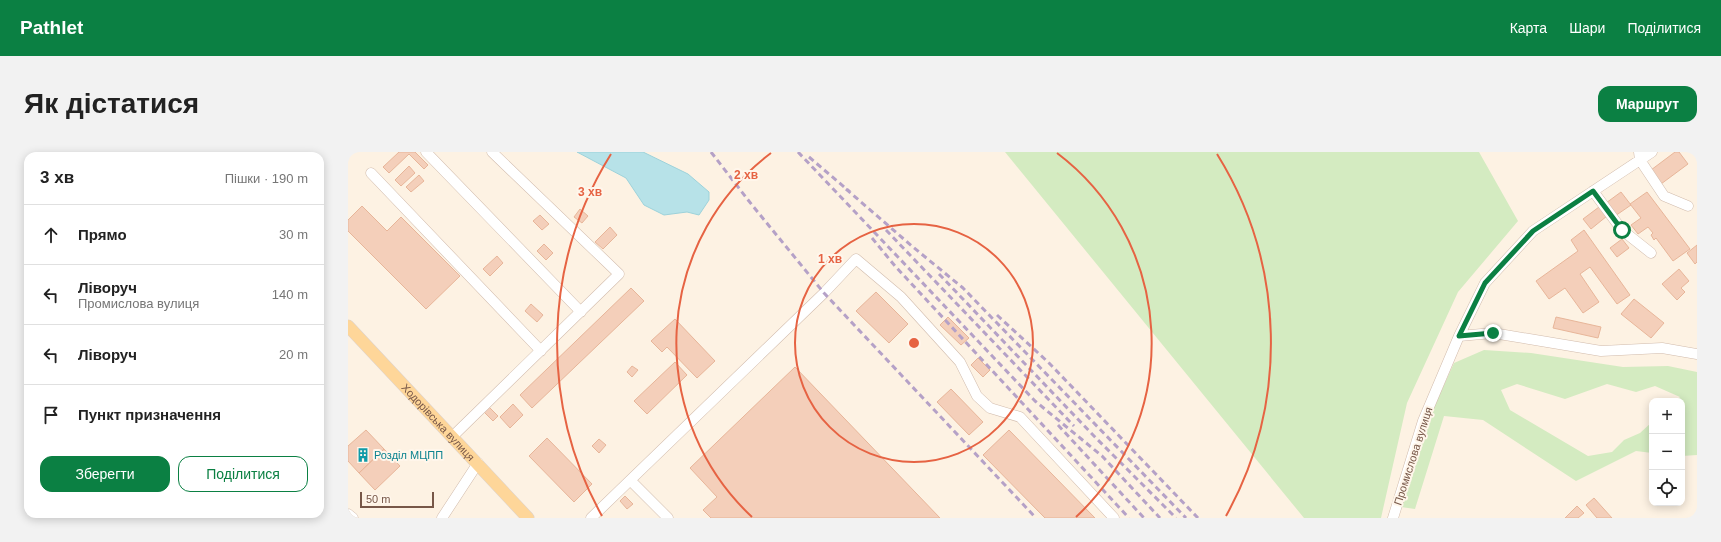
<!DOCTYPE html>
<html lang="uk">
<head>
<meta charset="utf-8">
<style>
  :root { --surface:#fff; --page:#f2f2f2; --text:#222; --muted:#767676; --line:#e0e0e0; --accent:#0b8043 }
  body { margin:0; font-family:Helvetica,sans-serif; background:var(--page); color:var(--text) }
  .controls { position:absolute; right:12px; bottom:12px; display:grid; overflow:hidden; border-radius:8px; box-shadow:0 2px 10px #0003 }
  .controls button { width:36px; height:36px; display:grid; place-items:center; padding:0; border:0; border-bottom:1px solid var(--line); background:var(--surface); color:var(--text); font:20px sans-serif }
  .scale { position:absolute; left:12px; bottom:10px; width:74px; box-sizing:border-box; padding-left:4px; border:2px solid #775748; border-top:0; font-size:11px; line-height:14px; white-space:nowrap; color:#775748; -webkit-text-stroke:3px #fff6eb; paint-order:stroke }
  .stop { position:absolute; width:12px; height:12px; margin:-9px; border:3px solid #0b8043; border-radius:50%; background:#fff }
  .stop.end { background:#0b8043; border-color:#fff; box-shadow:0 1px 4px #0008 }
  .list { margin:0; padding:0; list-style:none }
  h2 { display:flex; justify-content:space-between; align-items:center; height:52px; margin:0; padding:0 16px; font-size:17px }
  h2 small { font-size:13px; font-weight:400; color:var(--muted) }
  .list li { display:grid; grid-template-columns:26px 1fr auto; gap:12px; align-items:center; box-sizing:border-box; height:60px; padding:0 16px; border-top:1px solid var(--line) }
  .list b { display:block; font-size:15px; white-space:nowrap }
  .list p { margin:0; font-size:13px; white-space:nowrap; color:var(--muted) }
  .list em { font-size:13px; font-style:normal; color:var(--muted) }
  .actions { display:flex; gap:8px; padding:12px 16px }
  .actions a { flex:1; padding:9px 0; border:1px solid var(--accent); border-radius:12px; text-align:center; font-size:14px; color:var(--accent) }
  .actions .main { background:var(--accent); color:#fff }
  .icon { flex:none; width:22px; height:22px; fill:none; stroke:currentColor; stroke-width:2; stroke-linecap:round; stroke-linejoin:round }
  .map { position:relative; flex:none; width:1349px; height:366px; overflow:hidden; border-radius:12px }
  header { display:flex; align-items:center; gap:24px; box-sizing:border-box; height:56px; padding:0 20px; background:var(--accent); color:#fff }
  header strong { font-size:19px }
  nav { display:flex; gap:22px; margin-inline-start:auto; font-size:14px }
  .intro { display:flex; align-items:center; justify-content:space-between; box-sizing:border-box; height:96px; padding:0 24px }
  h1 { margin:0; font-size:28px }
  .button { padding:10px 18px; border-radius:12px; background:var(--accent); color:#fff; font-size:14px; font-weight:700 }
  main { display:flex; gap:24px; padding:0 24px }
  aside { flex:1; background:var(--surface); border-radius:12px; box-shadow:0 2px 10px #0003 }
  .map>svg:first-child { display:block }
</style>
</head>
<body>
<header>
<strong>Pathlet</strong>
<nav><a>Карта</a><a>Шари</a><a>Поділитися</a></nav>
</header>
<div class="intro"><h1>Як дістатися</h1><a class="button">Маршрут</a></div>
<main>
<aside>
<h2>3 хв<small>Пішки · 190 m</small></h2>
<ul class="list">
<li><svg class="icon" aria-label="ahead" viewBox="0 0 24 24"><path d="M12 20V5M6 11l6-6 6 6"/></svg><div><b>Прямо</b></div><em>30 m</em></li>
<li><svg class="icon" aria-label="left" viewBox="0 0 24 24"><path d="M17 20v-9H6M10 6l-5 5 5 5"/></svg><div><b>Ліворуч</b><p>Промислова вулиця</p></div><em>140 m</em></li>
<li><svg class="icon" aria-label="left" viewBox="0 0 24 24"><path d="M17 20v-9H6M10 6l-5 5 5 5"/></svg><div><b>Ліворуч</b></div><em>20 m</em></li>
<li><svg class="icon" aria-label="arrive" viewBox="0 0 24 24"><path d="M6 21V4h12l-3 4 3 4H6"/></svg><div><b>Пункт призначення</b></div></li>
</ul>
<div class="actions"><a class="main">Зберегти</a><a>Поділитися</a></div>
</aside>
<div class="map">
<svg width="1349" height="366" viewBox="0 0 1349 366">
  <rect width="100%" height="100%" fill="#fdf2e3"/>
  <path fill="#d4ebc1" d="M657,0H1131L1170,69L1110,140L1059,251L1033,366H956Z
    M1136,198L1183,201L1275,215L1320,214L1349,220V303L1334,304V249H1328L1332,245L1307,234L1288,240L1259,232L1217,247L1169,232L1153,238L1162,258L1240,304L1264,300L1276,288L1292,281L1304,270V301L1288,299L1228,329L1135,268L1096,264L1067,357L1053,355L1082,264L1106,211Z"/>
  <path fill="#b7e2e8" stroke="#9dd2da" d="M229,0H295L340,22L361,40V48L351,63L339,60L316,63L296,53L278,26Z"/>
  <path fill="#f4cfba" stroke="#e7b599" d="M51,0H67L80,13L76,17L61,2L41,21L35,15Z
    M1327,0H1331L1340,12L1313,32L1303,18Z
    M61,14L67,21L53,34L47,28Z
    M71,23L76,29L63,40L58,35Z
    M1273,40L1283,53L1267,64L1258,51Z
    M1299,40L1342,97L1325,109L1308,86L1306,88L1303,83L1305,81L1300,75L1290,82L1283,73L1293,66L1282,52Z
    M14,54L39,79L53,65L112,124L78,157L0,79V68Z
    M1251,55L1259,64L1243,77L1235,67Z
    M232,57L240,64L234,71L226,65Z
    M192,63L201,72L194,78L185,69Z
    M262,75L269,83L255,97L247,90Z
    M1236,78L1282,143L1269,152L1242,115L1232,122L1251,150L1235,161L1217,136L1201,147L1188,129L1230,99L1223,88Z
    M1274,87L1281,96L1269,105L1262,96Z
    M196,92L205,101L198,108L189,99Z
    M1349,93V110L1347,112L1339,101Z
    M149,104L155,111L142,124L135,117Z
    M1331,117L1341,129L1333,136L1337,140L1329,148L1314,132Z
    M283,136L296,149L184,256L172,243Z
    M528,140L560,172L541,191L508,159Z
    M1286,147L1316,171L1303,186L1273,162Z
    M183,152L195,163L189,170L177,159Z
    M600,165L621,186L613,193L592,173Z
    M1208,165L1253,175L1250,186L1205,176Z
    M327,167L367,209L349,226L319,195L314,200L303,189Z
    M630,206L642,218L635,225L623,213Z
    M327,210L339,223L299,262L286,249Z
    M284,214L290,218L284,225L279,220Z
    M447,215L592,366H363L355,358L369,345L342,316Z
    M603,237L635,270L621,283L589,250Z
    M165,252L175,263L162,276L152,265Z
    M141,255L150,264L145,269L136,260Z
    M18,278L36,297L11,321L0,309V294Z
    M661,278L747,366H697L635,303Z
    M199,286L244,332L226,350L181,304Z
    M251,287L258,293L251,301L244,294Z
    M36,297L52,314L27,338L11,321Z
    M277,344L285,352L279,357L272,349Z
    M1246,346L1264,366H1249L1238,353Z
    M1229,354L1236,361L1230,366H1217Z"/>
  <g fill="none" stroke-linecap="round" stroke-linejoin="round">
    <defs>
      <path id="minor" d="M78,0L233,160
        M1291,0L1292,8L1316,44L1340,54
        M23,21L193,199
        M1245,39L1274,78L1303,101
        M1111,184L1145,181L1253,199L1314,196L1349,202
        M105,284L271,122L144,0
        M283,329L320,366
        M0,362L5,366
        M94,366L130,311
        M243,366L476,141L508,107L553,145L612,210L629,244L642,256L672,265L766,366
        M1045,366L1075,269L1111,184L1137,131L1185,79L1304,0"/>
      <g id="major">
        <path id="s1" d="M0,174L180,366"/>
      </g>
    </defs>
    <use href="#minor" stroke="#d1bbac" stroke-width="11"/>
    <use href="#major" stroke="#dcd3cf" stroke-width="13"/>
    <use href="#minor" stroke="#fff" stroke-width="10"/>
    <use href="#major" stroke="#fed699" stroke-width="12"/>
    <path stroke="#b5a1c7" stroke-width="3" stroke-dasharray="6 4" stroke-linecap="butt" d="M363,0L404,53L476,141L688,366
      M450,0L687,249L754,304L812,366
      M461,5L502,40
      M498,37L565,95L615,136L838,366
      M538,78L726,274
      M524,86L547,114L781,366
      M591,122L746,284L828,366
      M649,163L701,211L850,366
      M710,273L796,366"/>
  </g>
  <g fill="none" stroke-linecap="round" stroke-linejoin="round">
    <path stroke="#0b8043" stroke-width="5" d="M1145,181L1111,184L1137,131L1185,79L1245,39L1274,78"/>
  </g>
  <g fill="none" stroke="#e66343" stroke-width="2">
    <circle cx="566" cy="191" r="119"/>
    <path d="M404 365A238 238 0 0 1 423 1M709 1A238 238 0 0 1 728 365"/>
    <path d="M254 364A357 357 0 0 1 263 2M869 2A357 357 0 0 1 878 364"/>
  </g>
  <defs>
    <symbol id="building-bare" viewBox="-9 -9 18 18"><path d="M-4-6H4V6H1V3H-1V6H-4ZM-2.5-4.3h1.7v1.8h-1.7ZM.8-4.3h1.7v1.8H.8ZM-2.5-1h1.7V.8h-1.7ZM.8-1h1.7V.8H.8Z" fill="#0f9aa8" stroke="#fff6eb" stroke-width="2.5" paint-order="stroke"/></symbol>
  </defs>
  <g fill-rule="evenodd">
    <use href="#building-bare" x="5" y="293" width="20" height="20"/>
  </g>
  <g text-anchor="middle" dominant-baseline="central" stroke-width="4" stroke-linejoin="round" paint-order="stroke">
    <g font-size="11" fill="#775748" stroke="#fff6eb">
      <text stroke="none"><textPath href="#s1" startOffset="132">Ходорівська вулиця</textPath></text>
      <text transform="translate(1065 304) rotate(-72)">Промислова вулиця</text>
    </g>
    <g font-size="11" fill="#0d838f" stroke="#fff6eb" text-anchor="start">
      <text x="26" y="303">Розділ МЦПП</text>
    </g>
  </g>
  <circle cx="566" cy="191" r="6" fill="#e66343" stroke="#fff6eb" stroke-width="2"/>
  <g font-size="12" text-anchor="middle" font-weight="bold" fill="#e66343" stroke="#fff6eb" stroke-width="4" stroke-linejoin="round" paint-order="stroke">
    <text x="398" y="27">2 хв</text>
    <text x="242" y="44">3 хв</text>
    <text x="482" y="111">1 хв</text>
  </g>
</svg>
<div class="controls">
<button>+</button>
<button>−</button>
<button><svg class="icon" aria-label="locate" viewBox="0 0 24 24"><circle cx="12" cy="12" r="6"/><path d="M12 2v4M12 18v4M2 12h4M18 12h4"/></svg></button>
</div>
<div class="scale">50 m</div>
<div class="stop" style="left:1274px;top:78px"></div>
<div class="stop end" style="left:1145px;top:181px"></div>
</div>
</main>
</body>
</html>
